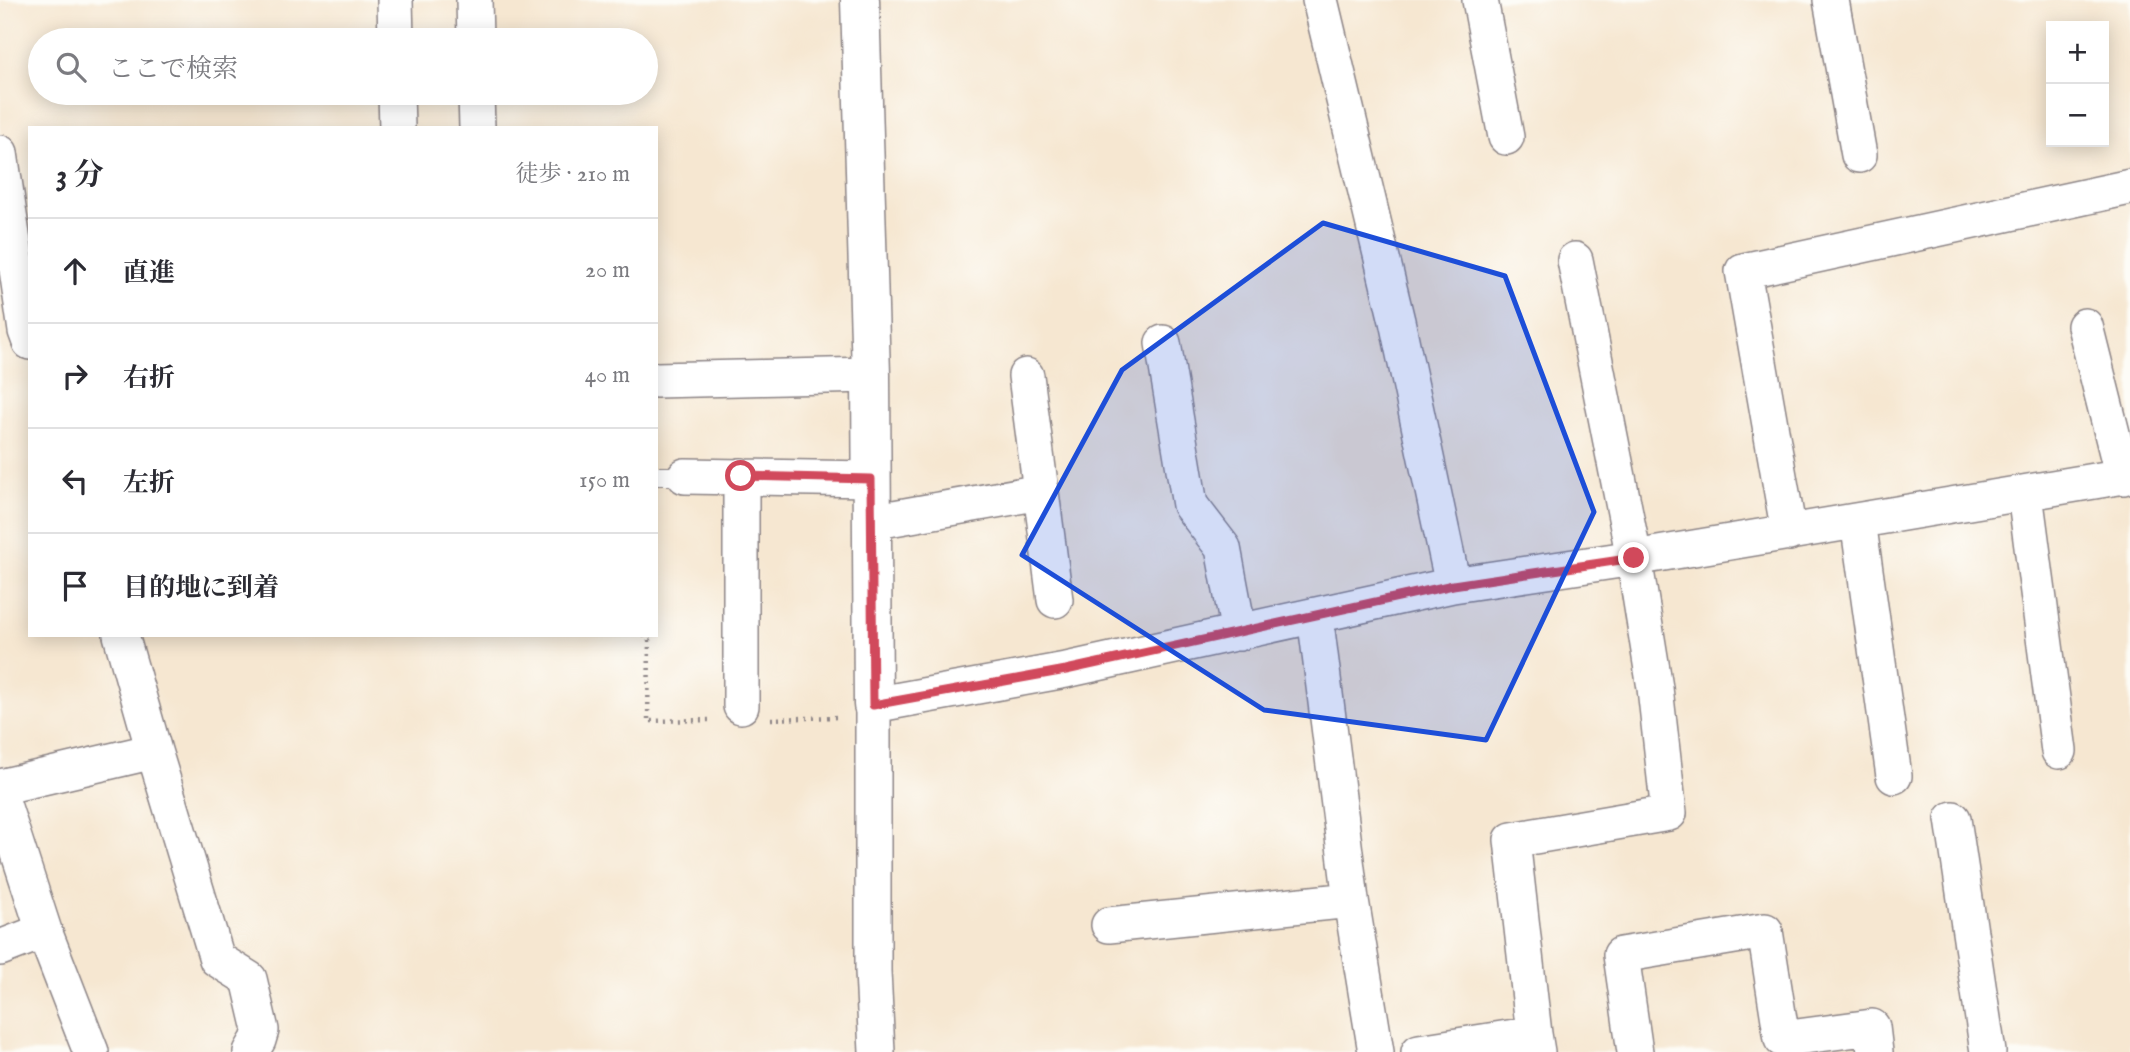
<!DOCTYPE html>
<html lang="ja">
<head>
<meta charset="utf-8">
<style>
  :root { --surface:#fff; --page:#f2f2f3; --text:#2b2b33; --muted:#7c7c81; --line:#e1e1e2 }
  body { margin:0; font-family:"IM FELL English","Noto Serif JP",serif; background:var(--page); color:var(--text) }
  .controls { position:absolute; right:21px; top:21px; display:grid; overflow:hidden; border-radius:0px; box-shadow:0 4px 18px #0003 }
  .controls button { width:63px; height:63px; display:grid; place-items:center; padding:0; border:0; border-bottom:2px solid var(--line); background:var(--surface); color:var(--text); font:35px sans-serif }
  .stop { position:absolute; width:21px; height:21px; margin:-16px; border:5px solid #d1495b; border-radius:50%; background:#fff }
  .stop.end { background:#d1495b; border-color:#fff; box-shadow:0 2px 7px #0008 }
  .list { margin:0; padding:0; list-style:none }
  h2 { display:flex; justify-content:space-between; align-items:center; height:91px; margin:0; padding:0 28px; font-size:30px }
  h2 small { font-size:23px; font-weight:400; color:var(--muted) }
  .list li { display:grid; grid-template-columns:46px 1fr auto; gap:21px; align-items:center; box-sizing:border-box; height:105px; padding:0 28px; border-top:2px solid var(--line) }
  .list b { display:block; font-size:26px; white-space:nowrap }
  .list em { font-size:23px; font-style:normal; color:var(--muted) }
  .icon { flex:none; width:38px; height:38px; fill:none; stroke:currentColor; stroke-width:2; stroke-linecap:round; stroke-linejoin:round }
  .map { position:relative; flex:none; width:2130px; height:1052px; overflow:hidden }
  .search { position:absolute; background:var(--surface); box-shadow:0 4px 18px #0003; left:28px; top:28px; width:630px; height:77px; display:flex; align-items:center; gap:18px; box-sizing:border-box; padding:0 24px; border-radius:38px; color:var(--muted); font-size:26px }
  .panel { position:absolute; background:var(--surface); box-shadow:0 4px 18px #0003; left:28px; top:126px; width:630px; height:511px; border-radius:0px }
  .map>svg:first-child { display:block }
</style>
</head>
<body>
<div class="map">
<svg width="2130" height="1052" viewBox="0 0 2130 1052">
  <rect width="100%" height="100%" fill="#fdfcf7"/>
  <filter id="ink" filterUnits="userSpaceOnUse"><feTurbulence type="fractalNoise" baseFrequency=".0143" numOctaves="2"/><feDisplacementMap in="SourceGraphic" scale="14" xChannelSelector="R" yChannelSelector="G"/><feConvolveMatrix kernelMatrix="1 2 1 2 8 2 1 2 1" color-interpolation-filters="sRGB"/></filter>
  <filter id="wash" filterUnits="userSpaceOnUse"><feTurbulence type="fractalNoise" baseFrequency=".00686" numOctaves="4" result="noise"/><feDisplacementMap in="SourceGraphic" scale="28" xChannelSelector="R" yChannelSelector="G"/><feGaussianBlur stdDeviation="1.57" result="paint"/><feColorMatrix in="noise" values="0 0 0 0 0 0 0 0 0 0 0 0 0 0 0 0 0 1.4 0 .05"/><feComposite in="paint" operator="in"/></filter>
  <g filter="url(#wash)">
    <rect width="100%" height="100%" fill="#f6e7d1"/>
  </g>
  <g filter="url(#ink)">
    <g fill="none" stroke-linecap="round" stroke-linejoin="round">
      <defs>
        <path id="service" d="M656,476H685"/>
        <path id="minor" d="M395,0L396,40
          M474,0L475,40
          M1320,0L1397,321L1453,585
          M1480,0L1506,137
          M1831,0L1859,155
          M396,93L397,128
          M476,93L477,128
          M0,153L26,331L30,342
          M2085,326L2123,477
          M1163,343L1190,505L1223,548L1239,633
          M1026,376L1055,600
          M656,380L871,375
          M685,476L871,479
          M741,476V706
          M2025,494L2059,751
          M1858,521L1894,776
          M871,522L1041,492
          M1789,533L1743,271L2130,187
          M154,751L217,959L249,979L261,1030L258,1040L251,1052
          M0,787L154,751L121,635
          M0,795L44,931L0,948
          M1953,819L1988,1052
          M1351,900L1376,1052
          M1109,925L1351,900L1315,615
          M44,931L91,1052
          M1534,1034L1512,840L1669,813L1655,688L1634,558L1575,260
          M877,1052L873,971V705L1066,670L1453,585L1634,558L2130,475
          M1419,1052L1534,1034L1537,1052
          M1635,1052L1621,955L1765,931L1782,1039L1872,1027L1875,1052"/>
        <path id="tertiary" d="M860,0L871,375L873,705"/>
      </defs>
      <use href="#service" stroke="#8c8486" stroke-width="20"/>
      <use href="#minor" stroke="#8c8486" stroke-width="38"/>
      <use href="#tertiary" stroke="#8c8486" stroke-width="41"/>
      <path stroke="#8c8486" stroke-width="4.5" stroke-dasharray="2 5" stroke-linecap="butt" d="M644,635L649,640L648,721L710,720
        M771,719L839,717"/>
      <use href="#service" stroke="#fff" stroke-width="18"/>
      <use href="#minor" stroke="#fff" stroke-width="35"/>
      <use href="#tertiary" stroke="#fff" stroke-width="38"/>
    </g>
  </g>
  <g fill="none" stroke-linecap="round" stroke-linejoin="round" filter="url(#ink)">
    <path stroke="#d1495b" stroke-width="9" d="M741,476L871,479L873,705L1066,670L1453,585L1634,558"/>
  </g>
  <path fill="#1d4ed8" fill-opacity="0.2" stroke="#1d4ed8" stroke-width="5" stroke-linejoin="round" d="M1323,223L1505,276L1594,512L1486,740L1264,710L1022,555L1122,370Z"/>
</svg>
<div class="controls">
<button>+</button>
<button>−</button>
</div>
<div class="stop" style="left:741px;top:476px"></div>
<div class="stop end" style="left:1634px;top:558px"></div>
<div class="search"><svg class="icon" aria-label="search" viewBox="0 0 24 24"><circle cx="10" cy="10" r="6"/><path d="M15 15l6 6"/></svg>ここで検索</div>
<section class="panel">
<h2>3 分<small>徒歩 · 210 m</small></h2>
<ul class="list">
<li><svg class="icon" aria-label="ahead" viewBox="0 0 24 24"><path d="M12 20V5M6 11l6-6 6 6"/></svg><div><b>直進</b></div><em>20 m</em></li>
<li><svg class="icon" aria-label="right" viewBox="0 0 24 24"><path d="M7 20v-9h11M14 6l5 5-5 5"/></svg><div><b>右折</b></div><em>40 m</em></li>
<li><svg class="icon" aria-label="left" viewBox="0 0 24 24"><path d="M17 20v-9H6M10 6l-5 5 5 5"/></svg><div><b>左折</b></div><em>150 m</em></li>
<li><svg class="icon" aria-label="arrive" viewBox="0 0 24 24"><path d="M6 21V4h12l-3 4 3 4H6"/></svg><div><b>目的地に到着</b></div></li>
</ul>
</section>
</div>
</body>
</html>
